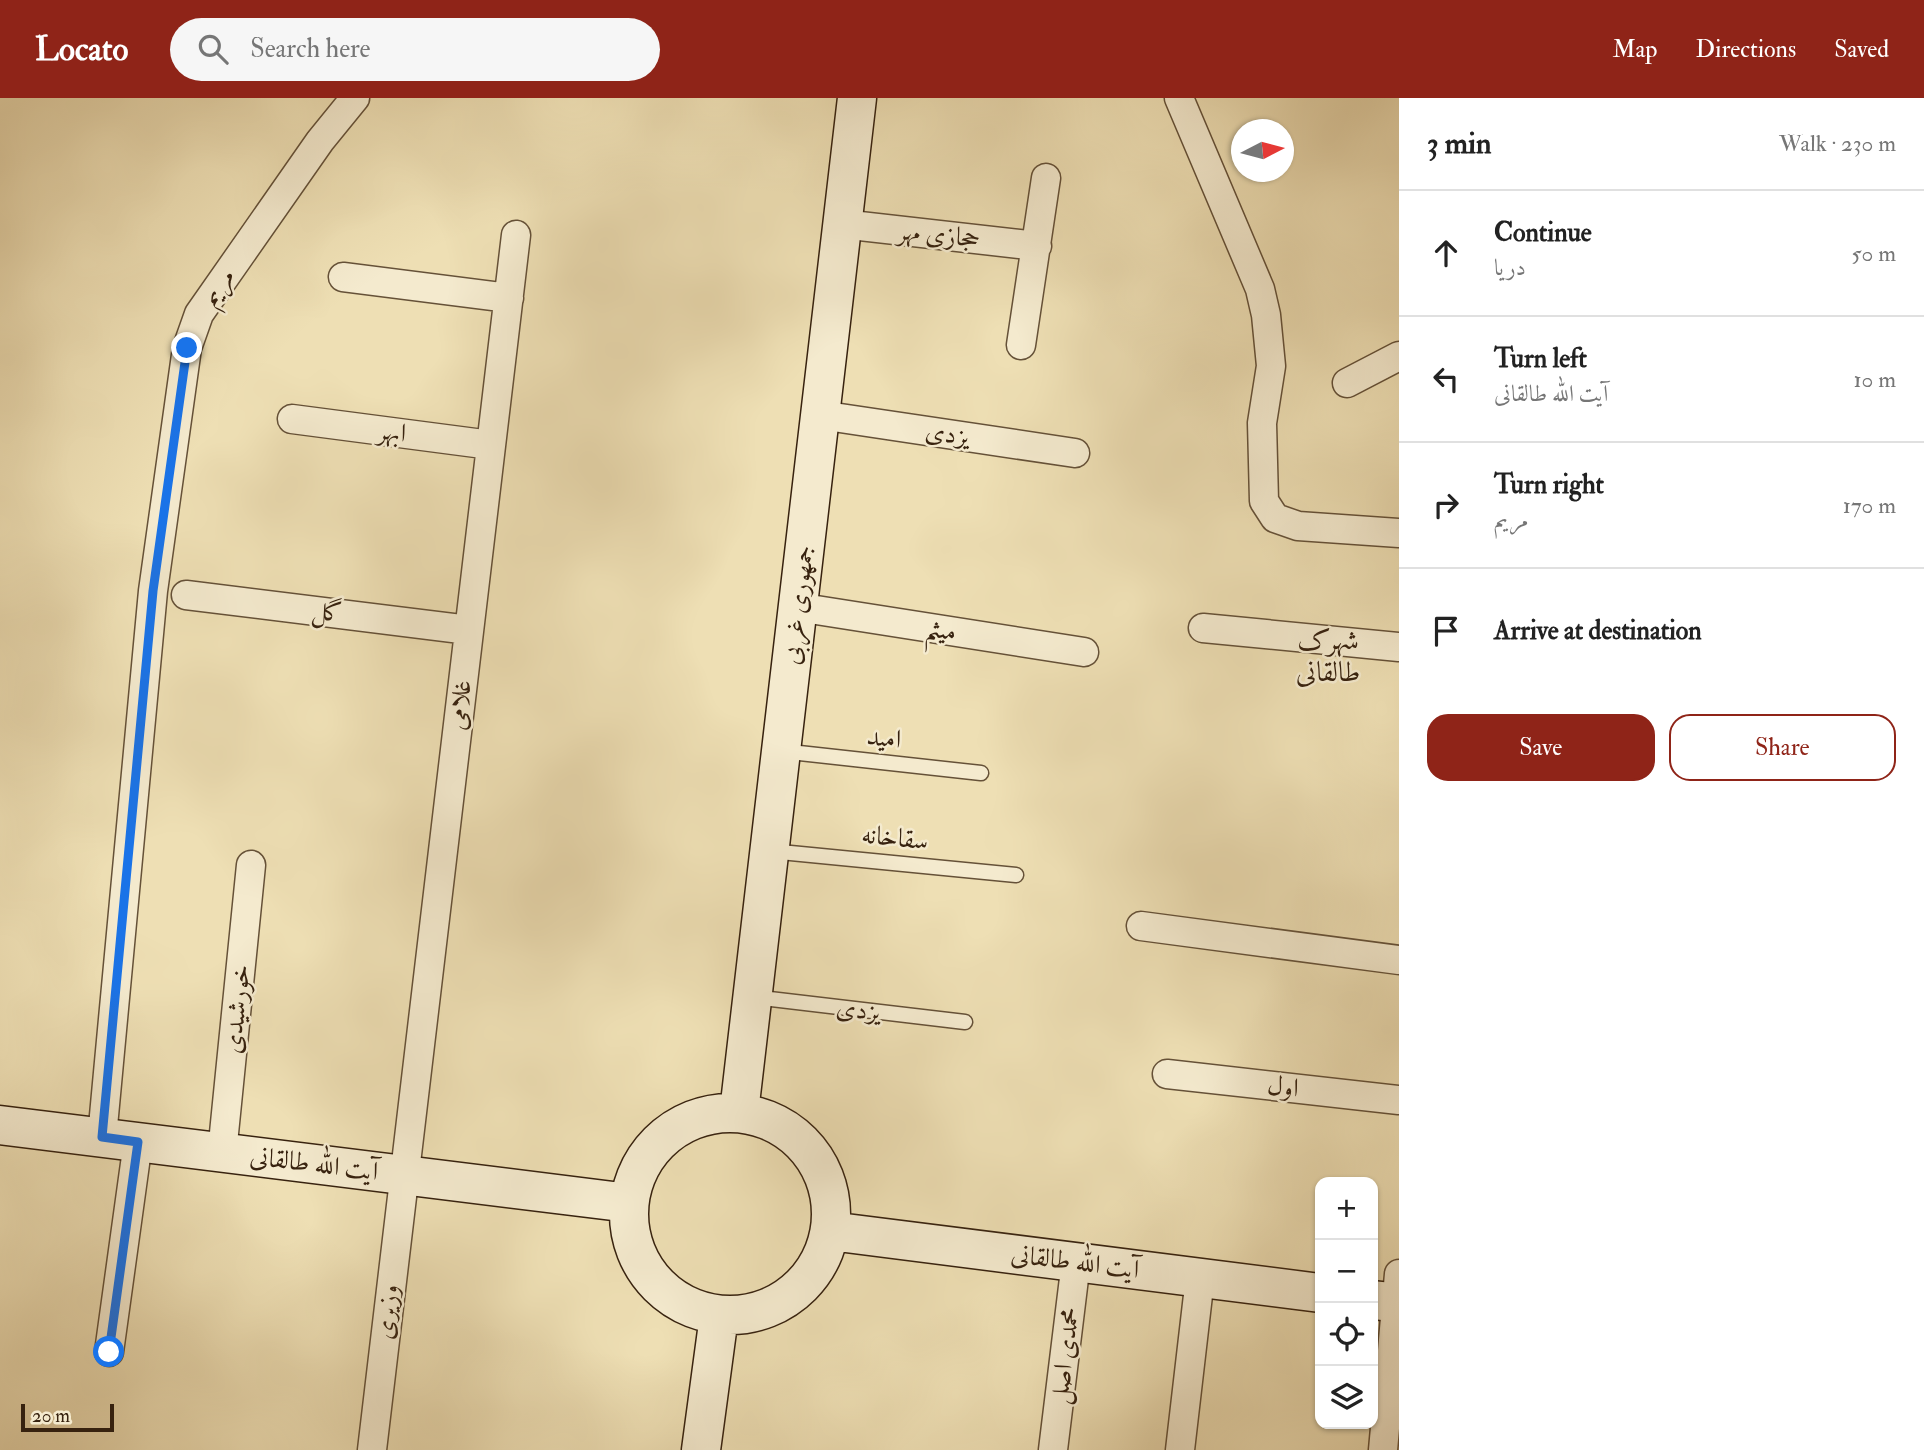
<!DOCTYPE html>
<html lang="en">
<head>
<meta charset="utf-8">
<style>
  :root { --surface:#fff; --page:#f6f6f6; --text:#222; --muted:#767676; --line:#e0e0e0; --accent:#8f2418 }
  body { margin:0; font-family:"IM FELL Double Pica",Amiri,serif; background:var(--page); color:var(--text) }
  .controls { position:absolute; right:21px; bottom:21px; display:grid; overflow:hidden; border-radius:14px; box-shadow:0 2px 5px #0004 }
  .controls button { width:63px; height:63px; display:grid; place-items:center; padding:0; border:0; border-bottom:2px solid var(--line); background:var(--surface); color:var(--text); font:35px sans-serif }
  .compass { position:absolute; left:1231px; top:21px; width:63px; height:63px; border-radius:50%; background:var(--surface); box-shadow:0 2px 5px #0004; rotate:84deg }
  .scale { position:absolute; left:21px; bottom:18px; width:93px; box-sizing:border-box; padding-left:7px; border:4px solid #37220f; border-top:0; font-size:19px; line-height:24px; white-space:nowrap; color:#37220f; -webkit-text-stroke:5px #f4eace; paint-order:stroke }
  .stop { position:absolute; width:21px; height:21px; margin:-16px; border:5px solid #1a73e8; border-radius:50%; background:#fff }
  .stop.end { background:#1a73e8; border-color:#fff; box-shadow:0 2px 7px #0008 }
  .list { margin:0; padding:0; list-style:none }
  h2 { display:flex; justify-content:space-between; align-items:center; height:91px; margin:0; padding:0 28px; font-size:30px }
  h2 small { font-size:23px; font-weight:400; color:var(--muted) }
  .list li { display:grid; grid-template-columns:46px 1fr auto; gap:21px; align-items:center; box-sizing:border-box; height:126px; padding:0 28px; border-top:2px solid var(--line) }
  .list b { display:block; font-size:26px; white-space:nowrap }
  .list p { margin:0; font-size:23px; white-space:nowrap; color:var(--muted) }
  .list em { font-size:23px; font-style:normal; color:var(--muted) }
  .actions { display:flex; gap:14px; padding:21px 28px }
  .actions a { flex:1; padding:16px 0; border:2px solid var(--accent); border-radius:21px; text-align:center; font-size:24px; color:var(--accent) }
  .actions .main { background:var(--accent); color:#fff }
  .icon { flex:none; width:38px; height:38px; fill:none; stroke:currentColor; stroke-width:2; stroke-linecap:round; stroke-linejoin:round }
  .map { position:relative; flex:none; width:1399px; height:1352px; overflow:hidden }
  header { display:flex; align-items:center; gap:42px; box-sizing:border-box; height:98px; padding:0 35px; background:var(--accent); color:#fff }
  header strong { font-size:33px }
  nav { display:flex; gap:38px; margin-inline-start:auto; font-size:24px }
  .search { width:490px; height:63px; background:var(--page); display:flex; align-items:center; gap:18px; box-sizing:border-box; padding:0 24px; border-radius:38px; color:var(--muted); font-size:26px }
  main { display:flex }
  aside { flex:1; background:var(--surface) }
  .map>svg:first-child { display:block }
</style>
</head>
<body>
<header>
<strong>Locato</strong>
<div class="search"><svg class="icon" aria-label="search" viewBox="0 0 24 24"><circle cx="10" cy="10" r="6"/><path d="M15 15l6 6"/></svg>Search here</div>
<nav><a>Map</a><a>Directions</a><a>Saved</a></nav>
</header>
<main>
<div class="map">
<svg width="1399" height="1352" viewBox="0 0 1399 1352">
  <rect width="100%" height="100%" fill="#eedfb4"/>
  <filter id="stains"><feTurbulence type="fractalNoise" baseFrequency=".00286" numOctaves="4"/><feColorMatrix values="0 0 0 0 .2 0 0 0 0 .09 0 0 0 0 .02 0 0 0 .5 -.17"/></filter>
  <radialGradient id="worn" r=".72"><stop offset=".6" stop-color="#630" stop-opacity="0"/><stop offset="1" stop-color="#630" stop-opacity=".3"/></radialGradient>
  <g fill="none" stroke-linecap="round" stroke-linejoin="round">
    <defs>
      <path id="lane" d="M781,653L981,675
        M770,753L1016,777
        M754,899L965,924"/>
      <path id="street" d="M1179,0L1260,191L1266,217L1271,268L1262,325L1264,403L1275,420L1298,428L1399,435
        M842,126L1037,148
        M343,179L509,200
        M1021,247L1046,80
        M1347,285L1399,258
        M820,317L1075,355
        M292,321L491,347
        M186,497L469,532
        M797,509L1084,554
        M1203,530L1399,549
        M1141,828L1399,862
        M1167,976L1399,1002
        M102,1039L153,493L187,250L199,216L320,43L355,0
        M222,1055L251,767
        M109,1254L138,1044
        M372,1352L516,137
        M1053,1352L1076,1164
        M1180,1352L1200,1180
        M1383,1352L1399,1176"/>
      <path id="secondary" d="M739,1014L857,0
        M629 1116a101 101 0 1 1 202 0a101 101 0 1 1-202 0Z
        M0,1027L629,1105
        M830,1133L1320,1195
        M1373,1202L1399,1205
        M701,1352L719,1218"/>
    </defs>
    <use href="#lane" stroke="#655138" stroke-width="17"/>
    <use href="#street" stroke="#655138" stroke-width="31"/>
    <use href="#secondary" stroke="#37220f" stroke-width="41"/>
    <use href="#lane" stroke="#f4eace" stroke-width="14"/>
    <use href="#street" stroke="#f4eace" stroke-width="28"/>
    <use href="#secondary" stroke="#f4eace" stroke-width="38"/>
  </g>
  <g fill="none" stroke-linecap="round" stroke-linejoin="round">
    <path stroke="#1a73e8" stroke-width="9" d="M109,1254L138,1044L102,1039L153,493L187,250"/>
  </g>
  <g text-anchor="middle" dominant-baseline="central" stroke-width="5" stroke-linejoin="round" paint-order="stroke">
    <g font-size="26" fill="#37220f" stroke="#f4eace">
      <text transform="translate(939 137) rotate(6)">حجازی مهر</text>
      <text transform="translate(218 189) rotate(-55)">مریم</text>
      <text transform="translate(392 334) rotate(7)">ابهر</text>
      <text transform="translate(947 336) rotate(8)">یزدی</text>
      <text transform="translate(798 507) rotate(-83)">جمهوری غربی</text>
      <text transform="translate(327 514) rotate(7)">گل</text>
      <text transform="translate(941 532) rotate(9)">میثم</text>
      <text transform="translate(460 607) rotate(-83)">غلامی</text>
      <text transform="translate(884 640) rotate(6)">امید</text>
      <text transform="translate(895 740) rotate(6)">سقاخانه</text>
      <text transform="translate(237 911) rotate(-84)">خورشیدی</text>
      <text transform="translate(858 912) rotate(7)">یزدی</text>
      <text transform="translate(1283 989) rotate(6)">اول</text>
      <text transform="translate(314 1066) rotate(7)">آیت الله طالقانی</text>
      <text transform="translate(1075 1164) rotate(7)">آیت الله طالقانی</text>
      <text transform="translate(387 1214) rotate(-84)">وزیری</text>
      <text transform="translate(1065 1258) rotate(-83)">محمدی اصل</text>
    </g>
    <g font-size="28" fill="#37220f" stroke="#f4eace">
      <text x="1328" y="542">شهرک<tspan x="1328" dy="32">طالقانی</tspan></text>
    </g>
  </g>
  <rect width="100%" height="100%" filter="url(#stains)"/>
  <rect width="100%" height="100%" fill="url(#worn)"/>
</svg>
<div class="controls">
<button>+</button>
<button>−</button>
<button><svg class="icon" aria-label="locate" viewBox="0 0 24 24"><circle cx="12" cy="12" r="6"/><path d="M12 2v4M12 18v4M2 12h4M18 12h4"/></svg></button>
<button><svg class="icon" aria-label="layers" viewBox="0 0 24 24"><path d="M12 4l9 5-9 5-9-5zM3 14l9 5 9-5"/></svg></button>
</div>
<svg class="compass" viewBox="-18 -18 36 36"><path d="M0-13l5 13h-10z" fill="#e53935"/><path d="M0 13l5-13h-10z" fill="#767676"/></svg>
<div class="scale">20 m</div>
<div class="stop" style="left:109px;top:1254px"></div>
<div class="stop end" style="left:187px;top:250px"></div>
</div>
<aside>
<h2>3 min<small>Walk · 230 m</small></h2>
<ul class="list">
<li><svg class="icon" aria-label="ahead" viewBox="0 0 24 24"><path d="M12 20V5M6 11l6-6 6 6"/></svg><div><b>Continue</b><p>دریا</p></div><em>50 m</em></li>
<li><svg class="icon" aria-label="left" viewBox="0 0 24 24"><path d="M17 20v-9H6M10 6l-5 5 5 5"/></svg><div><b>Turn left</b><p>آیت الله طالقانی</p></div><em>10 m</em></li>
<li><svg class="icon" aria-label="right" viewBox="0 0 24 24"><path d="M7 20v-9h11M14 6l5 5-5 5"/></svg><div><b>Turn right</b><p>مریم</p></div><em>170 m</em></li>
<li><svg class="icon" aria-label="arrive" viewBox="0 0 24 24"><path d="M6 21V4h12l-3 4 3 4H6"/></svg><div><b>Arrive at destination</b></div></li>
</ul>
<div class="actions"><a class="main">Save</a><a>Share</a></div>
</aside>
</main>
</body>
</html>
